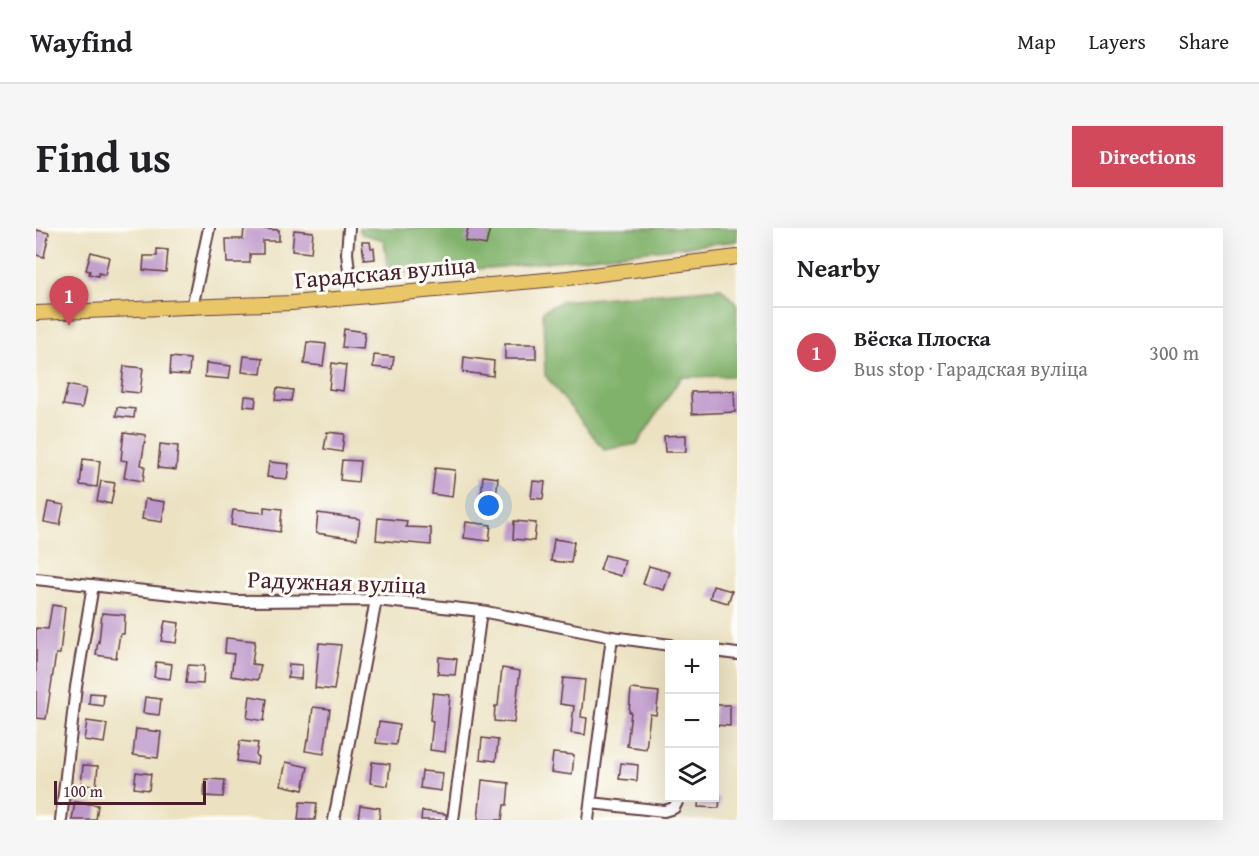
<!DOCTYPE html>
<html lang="en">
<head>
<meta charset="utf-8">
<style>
  :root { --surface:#fff; --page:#f6f6f6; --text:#202124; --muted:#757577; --line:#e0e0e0; --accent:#d1495b }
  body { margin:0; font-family:"Gentium Book Plus",serif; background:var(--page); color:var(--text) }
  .controls { position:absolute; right:18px; bottom:18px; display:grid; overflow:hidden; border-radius:0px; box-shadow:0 6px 24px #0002 }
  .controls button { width:54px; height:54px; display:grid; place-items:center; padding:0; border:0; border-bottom:2px solid var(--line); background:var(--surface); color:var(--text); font:30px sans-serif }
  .scale { position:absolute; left:18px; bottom:15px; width:152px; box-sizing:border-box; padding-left:6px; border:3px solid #4a1f2b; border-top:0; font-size:16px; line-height:21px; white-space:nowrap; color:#4a1f2b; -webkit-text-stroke:4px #fdfcf7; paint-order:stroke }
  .you { position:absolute; left:453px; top:278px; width:21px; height:21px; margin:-15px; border:4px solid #fff; border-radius:50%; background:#1a73e8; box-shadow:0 0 0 9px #1a73e833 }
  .badge { display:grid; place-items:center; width:39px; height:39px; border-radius:50%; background:var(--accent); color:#fff; font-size:20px; font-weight:700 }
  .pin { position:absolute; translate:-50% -50px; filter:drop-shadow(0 2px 3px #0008) }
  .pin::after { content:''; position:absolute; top:32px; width:21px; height:18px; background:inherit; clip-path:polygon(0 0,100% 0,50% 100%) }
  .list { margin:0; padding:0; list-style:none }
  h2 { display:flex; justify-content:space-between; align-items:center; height:78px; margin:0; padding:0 24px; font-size:26px }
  h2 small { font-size:20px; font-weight:400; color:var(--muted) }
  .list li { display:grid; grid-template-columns:39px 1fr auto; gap:18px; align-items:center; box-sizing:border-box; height:90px; padding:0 24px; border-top:2px solid var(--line) }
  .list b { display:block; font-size:22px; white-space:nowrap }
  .list p { margin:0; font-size:20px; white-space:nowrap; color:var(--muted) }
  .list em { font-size:20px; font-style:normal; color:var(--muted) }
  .icon { flex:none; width:33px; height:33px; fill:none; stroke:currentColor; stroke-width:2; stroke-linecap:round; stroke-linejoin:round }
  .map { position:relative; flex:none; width:701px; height:592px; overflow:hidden; border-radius:0px }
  header { display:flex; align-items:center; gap:36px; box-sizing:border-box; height:84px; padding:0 30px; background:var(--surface); border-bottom:2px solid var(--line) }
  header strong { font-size:28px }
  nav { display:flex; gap:33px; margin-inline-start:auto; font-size:21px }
  .intro { display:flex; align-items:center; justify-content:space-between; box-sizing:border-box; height:144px; padding:0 36px }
  h1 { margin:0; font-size:42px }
  .button { padding:15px 27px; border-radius:0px; background:var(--accent); color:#fff; font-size:21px; font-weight:700 }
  main { display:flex; gap:36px; padding:0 36px }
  aside { flex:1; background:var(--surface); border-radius:0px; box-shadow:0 6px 24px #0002 }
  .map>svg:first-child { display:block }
</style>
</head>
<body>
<header>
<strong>Wayfind</strong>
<nav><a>Map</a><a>Layers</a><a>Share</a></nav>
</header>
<div class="intro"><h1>Find us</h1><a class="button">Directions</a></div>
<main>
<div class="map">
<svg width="701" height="592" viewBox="0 0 701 592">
  <rect width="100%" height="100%" fill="#fdfcf7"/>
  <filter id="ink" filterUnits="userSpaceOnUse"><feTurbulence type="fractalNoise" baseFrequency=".0167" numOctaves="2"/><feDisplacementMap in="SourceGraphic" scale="12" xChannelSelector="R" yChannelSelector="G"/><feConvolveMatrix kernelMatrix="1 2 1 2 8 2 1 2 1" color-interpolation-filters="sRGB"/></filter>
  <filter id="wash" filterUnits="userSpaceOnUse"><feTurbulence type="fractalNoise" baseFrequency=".008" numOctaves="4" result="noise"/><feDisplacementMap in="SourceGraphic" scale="24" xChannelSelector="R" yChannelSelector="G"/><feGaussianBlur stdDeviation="1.35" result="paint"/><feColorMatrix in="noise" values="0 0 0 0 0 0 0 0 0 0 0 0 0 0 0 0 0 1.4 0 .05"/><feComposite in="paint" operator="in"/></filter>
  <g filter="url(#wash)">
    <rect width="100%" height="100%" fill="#ece2c2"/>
    <path fill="#81b26c" stroke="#66684c" stroke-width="1.5" d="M323,0H701V13L456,40L352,45L348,12L325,6Z
      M685,60L701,76V148L645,149L601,216L568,222L509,147L507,83L526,73Z"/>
    <g id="blocks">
      <path fill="#be99cb" d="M208,0L243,2V13H227V26H214V35H191L190,11H207Z
        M432,0H454L450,17L429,13Z
        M0,2L13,5L8,29L0,27Z
        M258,2L277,4L275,25L256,23Z
        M326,14H334L335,20H338L339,31L328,32Z
        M121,21L132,22L130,44L107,42L108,28H121Z
        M55,24L73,29L69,47L63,45L62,48L53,46L54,43L50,42Z
        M308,101L329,104L327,121L306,119Z
        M271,114L290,116L287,138L268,136Z
        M469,116H500V131H469Z
        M338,127L358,129L356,141L337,139Z
        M208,128L227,130L225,146L206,144Z
        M135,129L154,131L153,147L134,146Z
        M428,129L458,133L457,148L427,144Z
        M170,135L195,138L193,151L169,149Z
        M296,135L310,137L307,163L293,161Z
        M88,138L107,140L104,165L85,163Z
        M32,157L50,161L46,180L27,177Z
        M241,160L257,162L255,173L239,172Z
        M698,163L699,184L656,186L655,164Z
        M209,168L220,169L219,179L208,178Z
        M81,179L99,181L98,190L80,188Z
        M88,204L110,207L105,237L109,238L107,253L88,250L91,233L85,232Z
        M291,204L308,206L306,224L288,221Z
        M650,207V224H629L628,208Z
        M124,216L142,218L140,242L122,240Z
        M47,231L64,233L61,259L44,257Z
        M306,232L324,233L322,254L304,252Z
        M233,234L253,236L251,251L231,249Z
        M399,240L419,242L416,269L396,266Z
        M447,248L462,250L460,271L445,269Z
        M65,253L79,255L75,276L61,273Z
        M497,253L509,254L507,271L495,270Z
        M109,271L129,274L126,294L106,291Z
        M12,274L28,277L24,297L8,294Z
        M228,279L246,281L244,304L195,297L197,282L228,285Z
        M282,285L324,291L321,311L280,305Z
        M342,290L371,293L370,299L395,300V317L340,312Z
        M478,293L500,295L498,313L477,311Z
        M430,294L455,297L453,313L428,310Z
        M518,311L538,314L535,335L515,333Z
        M569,327L589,332L585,348L564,342Z
        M613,338L634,344L628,362L607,356Z
        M677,358L696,363L692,375L674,370Z
        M16,377L29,379L24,426H20L10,491L0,490V400L12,401Z
        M66,385L89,387L88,406H84L80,430L60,427L62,413L63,414Z
        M129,393L143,395L140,415L125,413Z
        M190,410L219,413L216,436L225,437L222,452L195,448L198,426L189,425Z
        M283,415L305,417L298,462L279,460Z
        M403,429L421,431L419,447L402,446Z
        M120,434L136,436L134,451L118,449Z
        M253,436L266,437L265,451L252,450Z
        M152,437L168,438L167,456L150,455Z
        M466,440L484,443L478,495L458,493L459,478H462Z
        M527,450L549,452L545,489L551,490L549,507L535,505L538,478L524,476Z
        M595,461L623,464L620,487L614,486L610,521L591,518L595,484H593Z
        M54,465L68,466L67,478L53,476Z
        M397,465L414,467L409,524L394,522L397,493L394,492Z
        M214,468L231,471L228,493L211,490Z
        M109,469L125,471L123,487L107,485Z
        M678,477H694V498L678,497Z
        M277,479L294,481L288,526L269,523L271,512H273Z
        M51,493L71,496L68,515L48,512Z
        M343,494L363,497L360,517L340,515Z
        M100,501L125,504L122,530L97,527Z
        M446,510L462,512L460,533L444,531Z
        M204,513L222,515L220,528L222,529L221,536L201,533Z
        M517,525L538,527L536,547L515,544Z
        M250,534L272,539L267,562L245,557Z
        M336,534L354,536L352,558L334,555Z
        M585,535L602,537L601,553L583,551Z
        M47,537L62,538L60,558L45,557Z
        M386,543L407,545L405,563L384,560Z
        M100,544L115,546L113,562L98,560Z
        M169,551L189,552L187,569L168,568Z
        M446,552L473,555L471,577H468L466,592H442Z
        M663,570H684L683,580L662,579Z
        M39,574L62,577L60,592H36Z
        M264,574L281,575L279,592H262Z
        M324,577L344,580L343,592H322Z
        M386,583L410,586V592H385Z"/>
    </g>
  </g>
  <g filter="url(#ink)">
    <use href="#blocks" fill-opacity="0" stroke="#623c42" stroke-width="1.5"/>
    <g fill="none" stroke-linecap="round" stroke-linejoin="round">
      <defs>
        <path id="minor" d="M313,0L311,25L316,70
          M156,80L173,0
          M0,351L200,373L340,372L445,383L576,409L634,417
          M678,423L701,426
          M555,575L628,583L638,580L643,570
          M25,592L40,459L57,357
          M298,592L340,372
          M417,592L445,383
          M552,592L576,409"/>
        <path id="major" d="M0,85L255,75L532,50L701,29"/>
      </defs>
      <use href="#minor" stroke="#623c42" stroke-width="14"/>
      <use href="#major" stroke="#623c42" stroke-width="16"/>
      <use href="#minor" stroke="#fff" stroke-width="10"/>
      <use href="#major" stroke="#e9c769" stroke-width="14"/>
    </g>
  </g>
  <g text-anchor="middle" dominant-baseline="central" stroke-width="6" stroke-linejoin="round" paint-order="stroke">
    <g font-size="24" fill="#4a1f2b" stroke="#fdfcf7">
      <text transform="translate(349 44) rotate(-5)">Гарадская вуліца</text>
      <text transform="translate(301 354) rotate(2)">Радужная вуліца</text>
    </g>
  </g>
</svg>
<div class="controls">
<button>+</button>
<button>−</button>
<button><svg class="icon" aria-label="layers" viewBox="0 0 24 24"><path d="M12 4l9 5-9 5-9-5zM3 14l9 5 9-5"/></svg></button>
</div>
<div class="scale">100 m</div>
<div class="you"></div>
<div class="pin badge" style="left:33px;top:98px">1</div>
</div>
<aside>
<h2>Nearby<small></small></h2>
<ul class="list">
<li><span class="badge">1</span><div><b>Вёска Плоска</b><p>Bus stop · Гарадская вуліца</p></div><em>300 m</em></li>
</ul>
</aside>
</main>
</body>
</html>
